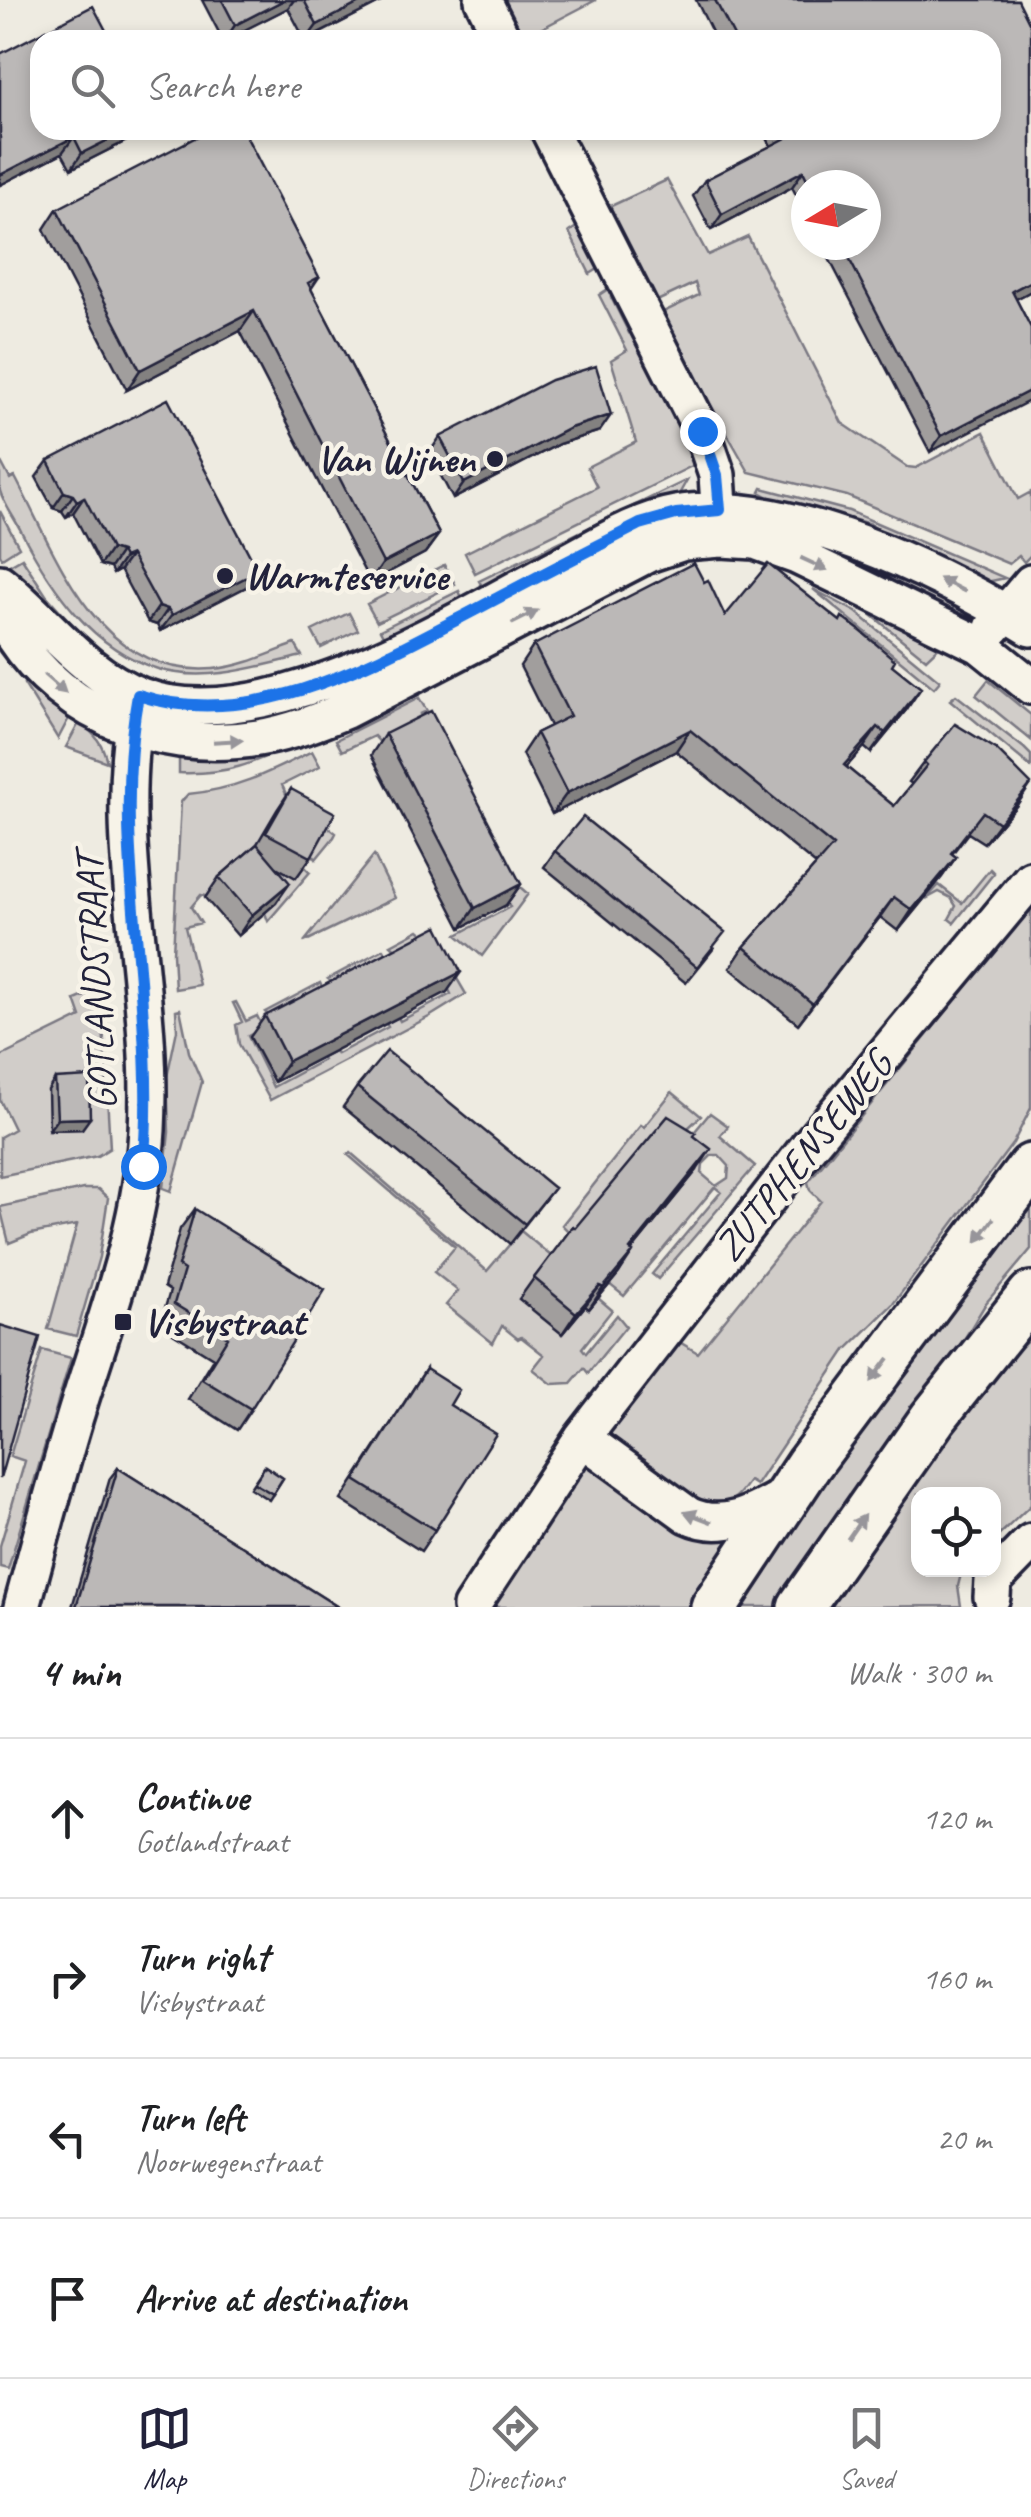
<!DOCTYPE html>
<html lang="en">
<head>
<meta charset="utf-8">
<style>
  :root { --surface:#fff; --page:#f2f2f2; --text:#202124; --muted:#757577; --line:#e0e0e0; --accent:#22223b }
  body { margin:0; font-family:Caveat,sans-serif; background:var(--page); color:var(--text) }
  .controls { position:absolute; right:30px; bottom:30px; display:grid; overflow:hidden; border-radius:20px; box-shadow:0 5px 15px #0003 }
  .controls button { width:90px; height:90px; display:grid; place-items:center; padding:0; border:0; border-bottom:2px solid var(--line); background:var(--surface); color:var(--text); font:50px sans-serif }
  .compass { position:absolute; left:791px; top:170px; width:90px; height:90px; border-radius:50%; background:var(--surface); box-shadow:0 5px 15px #0003; rotate:260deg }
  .stop { position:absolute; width:30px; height:30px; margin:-22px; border:8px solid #1a73e8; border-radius:50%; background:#fff }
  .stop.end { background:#1a73e8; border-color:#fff; box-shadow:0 2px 10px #0008 }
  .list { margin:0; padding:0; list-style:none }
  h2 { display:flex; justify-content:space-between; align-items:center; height:130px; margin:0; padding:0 40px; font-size:42px }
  h2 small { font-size:32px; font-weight:400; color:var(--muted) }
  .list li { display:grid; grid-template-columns:65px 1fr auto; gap:30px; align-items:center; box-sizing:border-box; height:160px; padding:0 40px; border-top:2px solid var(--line) }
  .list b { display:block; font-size:38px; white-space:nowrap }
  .list p { margin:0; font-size:32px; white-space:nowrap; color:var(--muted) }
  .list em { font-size:32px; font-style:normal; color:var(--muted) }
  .icon { flex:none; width:55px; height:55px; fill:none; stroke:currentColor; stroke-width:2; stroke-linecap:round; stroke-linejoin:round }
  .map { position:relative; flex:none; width:1031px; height:1607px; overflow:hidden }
  .search { position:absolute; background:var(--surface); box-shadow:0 5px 15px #0003; left:30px; right:30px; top:30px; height:110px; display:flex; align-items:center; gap:25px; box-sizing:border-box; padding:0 35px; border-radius:30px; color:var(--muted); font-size:38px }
  .sheet { height:770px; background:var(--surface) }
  nav { display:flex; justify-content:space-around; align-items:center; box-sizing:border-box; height:140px; border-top:2px solid var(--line); background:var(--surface); font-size:28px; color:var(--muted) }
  nav a { display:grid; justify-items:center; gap:5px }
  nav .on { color:var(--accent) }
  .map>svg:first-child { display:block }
</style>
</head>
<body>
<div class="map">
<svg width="1031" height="1607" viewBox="0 0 1031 1607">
  <rect width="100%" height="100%" fill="#eeebe1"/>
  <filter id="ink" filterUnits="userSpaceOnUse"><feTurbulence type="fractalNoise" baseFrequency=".01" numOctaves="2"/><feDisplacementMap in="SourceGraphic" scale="20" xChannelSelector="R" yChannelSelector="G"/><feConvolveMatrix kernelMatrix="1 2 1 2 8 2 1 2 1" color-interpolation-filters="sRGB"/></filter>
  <g filter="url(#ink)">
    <path fill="#d1cdc9" stroke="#7a7882" stroke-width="2.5" fill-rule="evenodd" d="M500,0H596L527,36L519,35Z
      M667,180L708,255L748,237L842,423L907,467L916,468L984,432L1018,499L1031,492V555L1024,562L1019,556L1009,564L847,496L749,472L659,314L699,295L695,283L655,302L609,212L611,206Z
      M581,224L600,261L598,269L590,274L569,232Z
      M608,289L616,293L611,297L629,333L635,330L695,454L692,466L475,573L465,553L597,487L587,467L636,442L611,360L627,350L599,295Z
      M0,460L10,479L15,477C59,560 98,678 213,669C241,667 269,654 295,644L302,656C256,667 205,683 158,669C92,649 52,590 21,531C15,519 4,504 0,491C0,482 0,469 0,460Z
      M687,480L678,496L663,508L487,594L479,581Z
      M762,488L849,511L1005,578L973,585L905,554L870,524L769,497L760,492Z
      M0,511L19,547L2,558L0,554Z
      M834,540L956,600L953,609L943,613L809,548Z
      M22,558L46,595L90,644L23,587L8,566Z
      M444,565L455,584L377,622L367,604Z
      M813,589L856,612L940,681L934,688Z
      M459,591L464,602L387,643L380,630Z
      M857,603L944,642L926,659Z
      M349,613L358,630L321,648L312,631Z
      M988,680L1031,715V740L976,695Z
      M29,681L70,716L58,739L24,684Z
      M956,695L1024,748L1031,755V767L950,700Z
      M419,698L427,711L420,714L506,875L528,894L482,956L457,935L510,907L483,854L374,736L342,751L336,740Z
      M79,723C95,733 103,744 107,762L66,747Z
      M305,739C257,761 234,775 179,773V755Z
      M312,751L320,766L282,785L286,794L336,833L334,837L316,859L311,852L303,865L310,872L268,921L265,913L201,895L191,907L201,923L185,927L199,985L175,989L173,953L181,802L188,794C235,790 270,772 312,751Z
      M374,855L395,898L304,942Z
      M990,869L994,873L954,923L949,919L956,906L951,898L939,892L926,899L939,885L962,903Z
      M1031,907V1108L1013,1143L893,1304L846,1350L756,1485L749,1481C741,1492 734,1503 719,1505C691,1509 636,1462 611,1445L609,1434L611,1425L675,1346L681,1343L698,1353L821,1201L810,1190L808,1182Z
      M419,930L438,946L466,994L429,1017L270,1100L239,1044L236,1025L242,1022L233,1003L236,1002L246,1021L257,1016L263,1028L248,1036L273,1087L323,1060L297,1008L274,1020L265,1012L320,983L325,993L310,1002L337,1054L388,1027L360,975L338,986L328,979L384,949L390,962L374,972L400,1021L451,994L425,942L401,954L391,945Z
      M101,989L110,1148L97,1156L0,1176V1137L14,1129L0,1100V1057L81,1017L75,1000Z
      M180,1009L189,1052L202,1082L171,1191L163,1188L169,1132L167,1077L177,1030L176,1010Z
      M672,1092L701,1116L572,1235L562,1225L641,1125L644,1127Z
      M710,1113L728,1126L720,1136L755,1166L658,1279L652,1274L721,1192L715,1187L624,1296L609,1284L686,1142ZM712,1155H719L729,1166L728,1178L716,1186L702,1174L703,1164Z
      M351,1153L487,1271L521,1231L551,1256L562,1333L585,1306L589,1309L598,1298L612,1310L582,1348L586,1353L617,1315L626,1326L588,1373L584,1368L571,1383L552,1384L533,1369L544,1355L521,1337L518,1339L502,1326L493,1343L446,1305L458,1291L434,1272L455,1247L348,1155Z
      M83,1189H98L108,1198L99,1257L76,1336L48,1329L77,1225L31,1234L9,1243L0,1207Z
      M1031,1189V1249L986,1303L942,1376L776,1607H744L838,1461Z
      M1031,1338V1505L994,1540V1494H918V1570H962L958,1586L961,1606L818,1607C882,1513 944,1412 1031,1338Z
      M42,1350L71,1358L8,1569L0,1567V1546L25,1461L10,1456Z
      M590,1463L742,1528L690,1607H492L582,1467Z"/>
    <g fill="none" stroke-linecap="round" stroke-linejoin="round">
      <defs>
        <path id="minor" d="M483,0L503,40
          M549,130L702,431L717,475L721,535
          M0,583C47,621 83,674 141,696C264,742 458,619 565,563C601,544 636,521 676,514C784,495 940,572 1031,628
          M0,614C48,709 154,755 258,738C289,733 317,722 346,710L648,554L684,542L721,539L755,541L797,556L980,645L1031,686
          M993,628L1031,583
          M582,1438L688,1515C724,1532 756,1512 788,1494
          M992,1597L993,1581L1031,1542
          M22,1607C39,1544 56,1480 75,1417C104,1322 141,1230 147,1130C155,989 110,846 136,706
          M471,1607L582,1438L807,1148L1031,879"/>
        <path id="major" d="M714,1607L809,1464L1031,1167
          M801,1607L933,1418L1031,1295"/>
      </defs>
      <use href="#minor" stroke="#22223b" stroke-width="42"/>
      <use href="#major" stroke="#22223b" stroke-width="52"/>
      <use href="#minor" stroke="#f7f3e8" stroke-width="35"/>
      <use href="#major" stroke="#f7f3e8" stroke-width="45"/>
    </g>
    <path fill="#a19e9d" stroke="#22223b" stroke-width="2.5" d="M202,0H385L307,40H305L288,8L223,40Z
      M696,0H1018L1031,291L1016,299L1031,328L930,452L822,245H866V185H806V214L792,187L711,230L693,196L705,180L771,146L763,130H991V40H716Z
      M0,54L40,130H143L140,134L71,169L62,153L0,185Z
      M57,209L319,277L311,289L439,534L425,553L370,582L240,331L127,390L44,229Z
      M600,431L559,444L453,499L429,453L440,437Z
      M48,461L246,587L160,631L157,625L148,622L120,570L113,574L110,568L100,565L73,513L66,517L62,511L53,508L36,477Z
      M704,582L725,616L892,665L907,709L871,753L864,747L846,767L894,806L912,784L909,782L924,762L1017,805L984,843L968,833L952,854L956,857L942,877L898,931L880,917L798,1024L730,968L744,947L816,865L676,751L552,814L522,754L536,733L550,726L520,666L534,645Z
      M385,734L521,884L506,905L461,928L371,755Z
      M291,789L311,857L296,878L278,868L276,903L238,936L205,898L219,877L257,844L277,810Z
      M555,851L714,948L686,983L544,867Z
      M447,992L274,1082L250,1037L265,1016Z
      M55,1079L82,1129L49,1130L48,1090Z
      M357,1087L554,1188L510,1244L343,1107Z
      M694,1137L697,1170L631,1251L619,1273L589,1309L585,1306L562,1334L519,1299L534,1278L575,1228Z
      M195,1209L251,1409L237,1430L188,1399L213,1358L160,1325L170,1291L164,1287L180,1229Z
      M426,1369L435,1530L421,1551L341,1500Z
      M265,1466L283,1478L269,1500L250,1488Z
      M118,1468L338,1607H72L110,1478Z"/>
    <path fill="#838180" stroke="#22223b" stroke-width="2.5" d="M284,0H294L288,8L225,40L235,25Z
      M365,0H385L306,40L317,25Z
      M128,130H143L140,134L71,169L82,153Z
      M74,137L62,153L0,185V175Z
      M803,171L792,187L711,230L722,214Z
      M1031,281V291L1001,307L1012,291Z
      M254,311L240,331L127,390L140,370Z
      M1031,390V400L930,452L941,436Z
      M611,415L600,431L559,444L453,499L464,483L570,428Z
      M64,492L73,495L62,511L53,508Z
      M84,497L73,513L66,517L77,501Z
      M439,534L425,553L370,582L383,563Z
      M111,549L121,552L110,568L100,565Z
      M131,555L120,570L113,574L124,558Z
      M258,571L246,587L160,631L172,615Z
      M159,606L168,609L157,625L148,622Z
      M921,688L907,709L871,753L885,733Z
      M878,727L864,747L830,786L844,765Z
      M690,730L676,751L552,814L567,793Z
      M1031,784L1017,805L984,843L999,823Z
      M956,857L942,877L898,931L912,910Z
      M290,883L276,903L238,936L252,915Z
      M521,884L506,905L461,928L475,908Z
      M894,897L880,917L798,1024L813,1004Z
      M461,972L447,992L274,1082L288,1061Z
      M90,1118L82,1129L49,1130L57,1119Z
      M711,1149L697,1170L616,1270L630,1250Z
      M633,1252L619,1273L589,1309L603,1288Z
      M600,1286L585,1306L562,1334L576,1313Z"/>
    <path fill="#bbb8b7" stroke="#22223b" stroke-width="2.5" d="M222,0H284L235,25Z
      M304,0H365L317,25Z
      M715,0H1018L1031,26V281L1012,291L1031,328V390L941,436L842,245H866V185H810L803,171L722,214L705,180L786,138L782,130H991V40H736Z
      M93,6L111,40H40V130H128L82,153L74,137L0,175V54Z
      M210,130H243L319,277L308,283L439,534L383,563L254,311L140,370L57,209Z
      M596,366L611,415L570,428L464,483L440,437L551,380Z
      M168,399L258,571L172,615L168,609L159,606L131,555L124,558L121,552L111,549L84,497L77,501L73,495L64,492L48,461Z
      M694,563L704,582L708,580L725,616L768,564L840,621L842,617L862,632L895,660L892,665L921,688L885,733L878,727L844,765L894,806L927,765L924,762L955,724L996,749L1031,784L999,823L983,812L951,853L956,857L912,910L894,897L813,1004L744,947L833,846L690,730L567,793L536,733L570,716L534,645Z
      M431,711L521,884L475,908L385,734Z
      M291,789L335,813L311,857L266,833Z
      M583,817L725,932L697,967L555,851Z
      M257,844L290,883L252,915L219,877Z
      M438,926L461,972L288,1061L265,1016Z
      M387,1051L554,1188L525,1224L357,1087Z
      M89,1077L90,1118L57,1119L55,1079Z
      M668,1116L696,1133L694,1136L711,1149L630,1250L633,1252L603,1288L600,1286L576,1313L534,1278L573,1226L575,1228Z
      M195,1209L325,1290L251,1409L202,1379L228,1337L174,1304L184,1270L178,1266Z
      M0,1325L40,1337L0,1479Z
      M426,1369L459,1390L450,1405L496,1434L435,1530L355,1480Z
      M265,1466L283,1478L273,1494L254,1483Z
      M118,1468L338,1607H76Z"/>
    <defs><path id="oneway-solid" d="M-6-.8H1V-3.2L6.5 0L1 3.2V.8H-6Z" transform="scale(2.5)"/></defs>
    <g fill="#97959a">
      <use href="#oneway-solid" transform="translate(814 564) rotate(25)"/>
      <use href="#oneway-solid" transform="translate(952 585) rotate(-153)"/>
      <use href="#oneway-solid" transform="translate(525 617) rotate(-27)"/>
      <use href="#oneway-solid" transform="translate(55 684) rotate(41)"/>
      <use href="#oneway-solid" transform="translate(228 741) rotate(-3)"/>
      <use href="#oneway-solid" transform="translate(985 1230) rotate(126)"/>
      <use href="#oneway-solid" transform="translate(880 1370) rotate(127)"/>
      <use href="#oneway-solid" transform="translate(698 1517) rotate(-159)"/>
      <use href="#oneway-solid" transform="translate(856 1527) rotate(-55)"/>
    </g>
  </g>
  <g fill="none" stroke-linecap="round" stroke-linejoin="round" filter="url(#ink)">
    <path stroke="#1a73e8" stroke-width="12" d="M143,1166C159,1010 109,851 138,695C255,733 377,661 477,609C531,580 586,552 640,524L676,514L720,510L717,475L702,431"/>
  </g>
  <g fill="#22223b" stroke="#f7f3e8" stroke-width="4">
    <circle cx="495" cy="459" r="10"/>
    <circle cx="225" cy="576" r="10"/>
    <rect x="113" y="1312" width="20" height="20" rx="5"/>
  </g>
  <g text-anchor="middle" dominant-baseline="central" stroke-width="9" stroke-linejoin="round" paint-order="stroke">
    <g font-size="40" font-weight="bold" fill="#22223b" stroke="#f7f3e8" text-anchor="start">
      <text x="475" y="459" text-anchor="end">Van Wijnen</text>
      <text x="245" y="576">Warmteservice</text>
      <text x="143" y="1322">Visbystraat</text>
    </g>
    <g font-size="40" fill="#22223b" stroke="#f7f3e8">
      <text transform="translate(96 982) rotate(-93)">GOTLANDSTRAAT</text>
      <text transform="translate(803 1156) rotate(-51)">ZUTPHENSEWEG</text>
    </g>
  </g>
</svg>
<div class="controls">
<button><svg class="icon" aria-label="locate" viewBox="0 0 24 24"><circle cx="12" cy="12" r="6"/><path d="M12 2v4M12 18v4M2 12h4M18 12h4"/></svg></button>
</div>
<svg class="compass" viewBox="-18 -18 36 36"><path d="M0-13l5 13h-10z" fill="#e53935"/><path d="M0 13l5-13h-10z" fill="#757577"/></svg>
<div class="stop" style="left:143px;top:1166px"></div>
<div class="stop end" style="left:702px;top:431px"></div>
<div class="search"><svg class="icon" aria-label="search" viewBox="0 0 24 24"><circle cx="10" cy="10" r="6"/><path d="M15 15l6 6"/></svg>Search here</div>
</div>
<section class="sheet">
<h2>4 min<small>Walk · 300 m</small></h2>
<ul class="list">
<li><svg class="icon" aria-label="ahead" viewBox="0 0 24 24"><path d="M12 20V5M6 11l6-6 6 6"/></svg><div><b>Continue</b><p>Gotlandstraat</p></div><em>120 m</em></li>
<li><svg class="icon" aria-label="right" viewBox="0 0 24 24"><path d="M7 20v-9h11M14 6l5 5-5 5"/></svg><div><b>Turn right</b><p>Visbystraat</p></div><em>160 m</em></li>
<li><svg class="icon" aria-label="left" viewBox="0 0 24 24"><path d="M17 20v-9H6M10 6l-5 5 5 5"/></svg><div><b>Turn left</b><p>Noorwegenstraat</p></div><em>20 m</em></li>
<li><svg class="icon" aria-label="arrive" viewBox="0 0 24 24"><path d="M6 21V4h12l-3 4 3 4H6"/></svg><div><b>Arrive at destination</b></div></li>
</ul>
</section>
<nav>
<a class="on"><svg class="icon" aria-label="map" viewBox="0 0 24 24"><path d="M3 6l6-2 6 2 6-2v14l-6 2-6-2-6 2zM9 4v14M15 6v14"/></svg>Map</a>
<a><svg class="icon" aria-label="directions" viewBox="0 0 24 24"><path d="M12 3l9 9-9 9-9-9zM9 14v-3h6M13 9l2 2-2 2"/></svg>Directions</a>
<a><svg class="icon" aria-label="saved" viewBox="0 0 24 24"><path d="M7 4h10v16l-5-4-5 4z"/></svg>Saved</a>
</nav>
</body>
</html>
